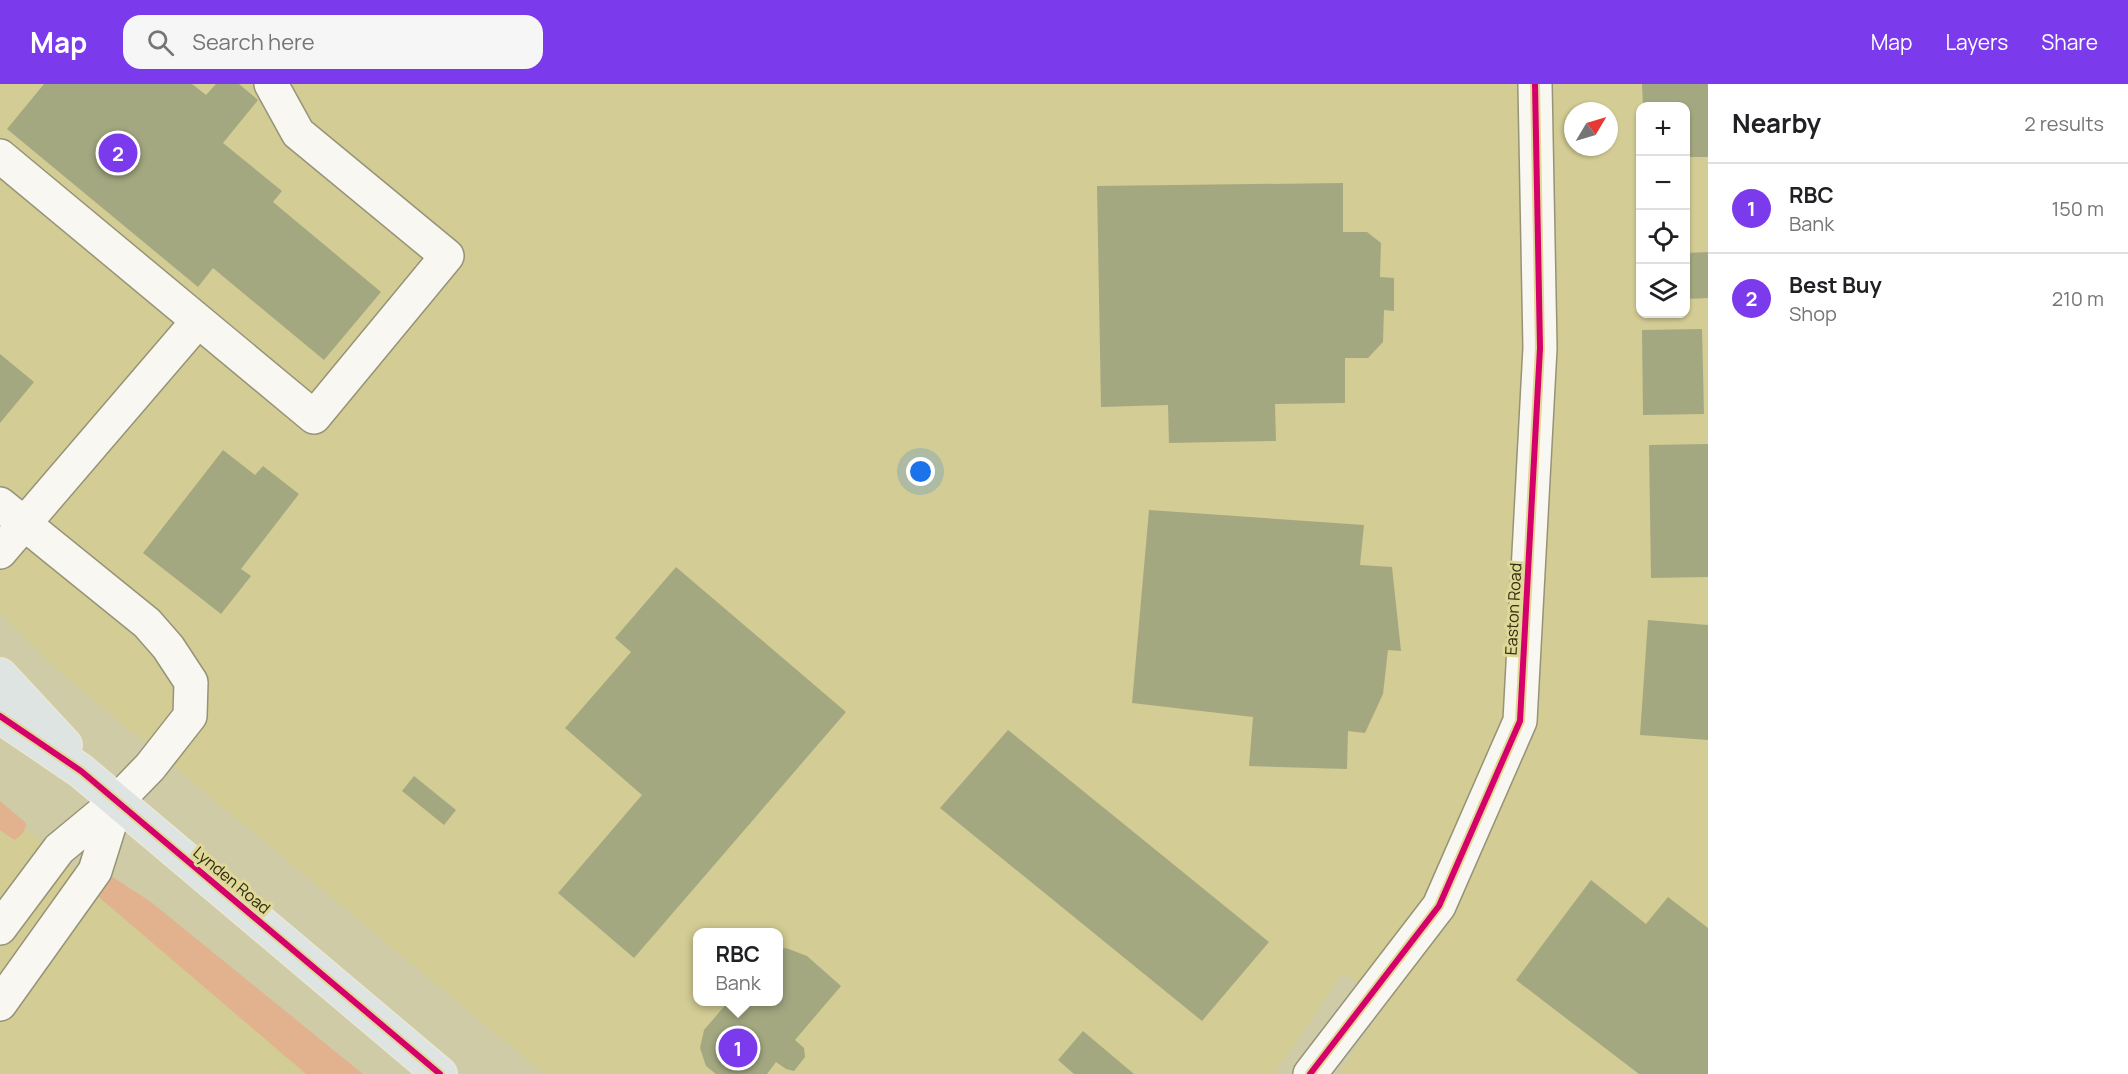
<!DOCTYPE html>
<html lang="en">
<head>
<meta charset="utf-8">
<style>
  :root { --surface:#fff; --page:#f6f6f6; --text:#202124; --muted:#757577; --line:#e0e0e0; --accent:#7c3aed }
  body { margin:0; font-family:Manrope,sans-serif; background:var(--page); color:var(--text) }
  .controls { position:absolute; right:18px; top:18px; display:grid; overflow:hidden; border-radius:12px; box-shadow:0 2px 4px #0004 }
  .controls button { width:54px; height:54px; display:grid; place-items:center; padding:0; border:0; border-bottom:2px solid var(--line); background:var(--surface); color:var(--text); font:30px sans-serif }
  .compass { position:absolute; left:1564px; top:18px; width:54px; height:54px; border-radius:50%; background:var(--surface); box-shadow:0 2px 4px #0004; rotate:52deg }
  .you { position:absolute; left:921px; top:388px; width:21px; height:21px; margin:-15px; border:4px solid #fff; border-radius:50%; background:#1a73e8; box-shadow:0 0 0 9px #1a73e833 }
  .badge { display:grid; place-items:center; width:39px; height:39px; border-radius:50%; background:var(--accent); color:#fff; font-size:20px; font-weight:700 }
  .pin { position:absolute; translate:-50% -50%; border:3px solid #fff; box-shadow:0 2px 6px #0006 }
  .popup { position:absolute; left:693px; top:844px; width:90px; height:78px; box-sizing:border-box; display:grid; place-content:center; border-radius:12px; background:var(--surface); filter:drop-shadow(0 2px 4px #0005); font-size:20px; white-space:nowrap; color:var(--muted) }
  .popup b { font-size:22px; color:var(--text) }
  .popup::after { content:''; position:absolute; left:50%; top:100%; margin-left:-12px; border:12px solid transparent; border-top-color:var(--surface) }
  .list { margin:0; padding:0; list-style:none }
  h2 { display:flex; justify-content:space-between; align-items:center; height:78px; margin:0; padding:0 24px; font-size:26px }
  h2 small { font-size:20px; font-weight:400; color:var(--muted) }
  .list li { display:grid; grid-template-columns:39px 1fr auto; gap:18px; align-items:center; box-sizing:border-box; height:90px; padding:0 24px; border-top:2px solid var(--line) }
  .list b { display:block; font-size:22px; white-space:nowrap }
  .list p { margin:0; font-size:20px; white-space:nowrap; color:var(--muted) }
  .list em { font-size:20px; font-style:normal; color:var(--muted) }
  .icon { flex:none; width:33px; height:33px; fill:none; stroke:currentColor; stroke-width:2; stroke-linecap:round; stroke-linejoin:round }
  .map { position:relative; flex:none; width:1708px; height:990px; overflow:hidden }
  header { display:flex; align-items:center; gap:36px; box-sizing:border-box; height:84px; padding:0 30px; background:var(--accent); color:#fff }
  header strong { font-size:28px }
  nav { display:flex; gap:33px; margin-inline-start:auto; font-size:21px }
  .search { width:420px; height:54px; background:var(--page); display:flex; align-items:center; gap:15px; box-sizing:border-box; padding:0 21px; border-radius:18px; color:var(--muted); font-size:22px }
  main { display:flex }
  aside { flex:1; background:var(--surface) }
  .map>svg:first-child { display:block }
</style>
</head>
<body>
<header>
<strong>Map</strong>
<div class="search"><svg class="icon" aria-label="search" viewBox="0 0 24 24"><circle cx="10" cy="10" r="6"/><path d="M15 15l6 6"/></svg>Search here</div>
<nav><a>Map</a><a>Layers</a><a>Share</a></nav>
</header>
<main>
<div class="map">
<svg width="1708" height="990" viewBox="0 0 1708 990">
  <rect width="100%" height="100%" fill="#cfcba7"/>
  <path fill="#d3cc94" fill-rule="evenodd" d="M0,0H1708V990H1338L1391,914L1342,890L1274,990H544L59,587L0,529ZM1640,22H1686V230H1640ZM1573,27H1609V63H1573ZM698,848H778V918H698Z
    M0,723L325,990H0Z"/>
  <path fill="#e2b28f" d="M0,717L26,739C26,747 20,753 14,756L0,746Z
    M105,788L151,818L363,990H306L94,809Z"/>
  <path fill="#a4a881" d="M44,0H192L206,11L216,0H239L258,16L223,59L282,107L273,118L381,208L324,276L213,184L198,203L7,45Z
    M1642,0H1708V73H1686V22H1643Z
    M1343,99V148H1367L1381,159L1380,193L1394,194V227L1384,226L1383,258L1368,274H1345V319L1275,320L1276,357L1169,359L1168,321L1101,323L1097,102Z
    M1708,168V214L1686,215V169Z
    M1702,245L1704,330L1643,331L1642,246Z
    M0,270L34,298L0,339Z
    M1708,360V493L1651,494L1649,361Z
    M223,366L255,391L263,382L299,410L241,485L251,492L221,530L143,469Z
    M1149,426L1364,441L1360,481L1392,483L1401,567L1388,566L1383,610L1365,649L1348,647L1347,685L1249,682L1253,633L1132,619Z
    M676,483L846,628L634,874L558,809L642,711L565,644L631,568L615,554Z
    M1648,536L1708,541V656L1640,651Z
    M1008,646L1269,858L1202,937L940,724Z
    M414,692L456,726L444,741L402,707Z
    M1591,796L1646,840L1668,813L1708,844V990H1639L1516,896Z
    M786,864L807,872L841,902L795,956L804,964L805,973L794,987L786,985L776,978L767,990H716L706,982L700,964L704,946L728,918H778V866Z
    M1083,947L1134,990H1074L1058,976Z"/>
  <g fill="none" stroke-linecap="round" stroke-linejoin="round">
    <defs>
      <path id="minor" d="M0,72L314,333L447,172L298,49L271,0
        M0,420L147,539L168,563L191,598L190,632L150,683L117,717L59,765L0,844
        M0,468L198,237
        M0,920L95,787L117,717
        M1310,990L1439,822L1520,637L1540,264L1535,0"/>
      <path id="major" d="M0,591L65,661
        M0,632L81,687L440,990"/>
    </defs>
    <use href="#minor" stroke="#969377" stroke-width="36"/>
    <use href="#major" stroke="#e9e8d7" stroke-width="36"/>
    <use href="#minor" stroke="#f8f7f2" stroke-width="33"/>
    <use href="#major" stroke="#dee4e2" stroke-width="33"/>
    <defs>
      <path id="cycleway" d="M0,632L81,687L440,990
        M1310,990L1439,822L1520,637L1540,264L1535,0"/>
    </defs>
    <use href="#cycleway" stroke="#dfd897" stroke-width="10"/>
    <use href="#cycleway" stroke="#d6006c" stroke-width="6"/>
  </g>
  <g text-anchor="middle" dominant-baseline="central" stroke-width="6" stroke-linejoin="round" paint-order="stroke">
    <g font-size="16" fill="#2d2a10" stroke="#dfd897">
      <text transform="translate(1513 525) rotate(-87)">Easton Road</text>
      <text transform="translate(232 796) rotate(40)">Lynden Road</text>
    </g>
  </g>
</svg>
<div class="controls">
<button>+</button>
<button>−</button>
<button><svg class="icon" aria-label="locate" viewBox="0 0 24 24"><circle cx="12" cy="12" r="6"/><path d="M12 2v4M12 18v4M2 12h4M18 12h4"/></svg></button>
<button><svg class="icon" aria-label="layers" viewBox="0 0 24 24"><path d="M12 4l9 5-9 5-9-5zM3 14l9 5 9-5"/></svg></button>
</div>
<svg class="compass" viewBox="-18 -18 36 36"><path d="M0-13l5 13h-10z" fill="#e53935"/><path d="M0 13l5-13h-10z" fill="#757577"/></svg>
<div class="you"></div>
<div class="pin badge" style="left:738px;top:964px">1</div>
<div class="popup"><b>RBC</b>Bank</div>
<div class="pin badge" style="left:118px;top:69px">2</div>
</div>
<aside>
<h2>Nearby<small>2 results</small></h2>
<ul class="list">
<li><span class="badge">1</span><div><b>RBC</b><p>Bank</p></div><em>150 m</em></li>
<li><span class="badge">2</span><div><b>Best Buy</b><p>Shop</p></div><em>210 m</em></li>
</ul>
</aside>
</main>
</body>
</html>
